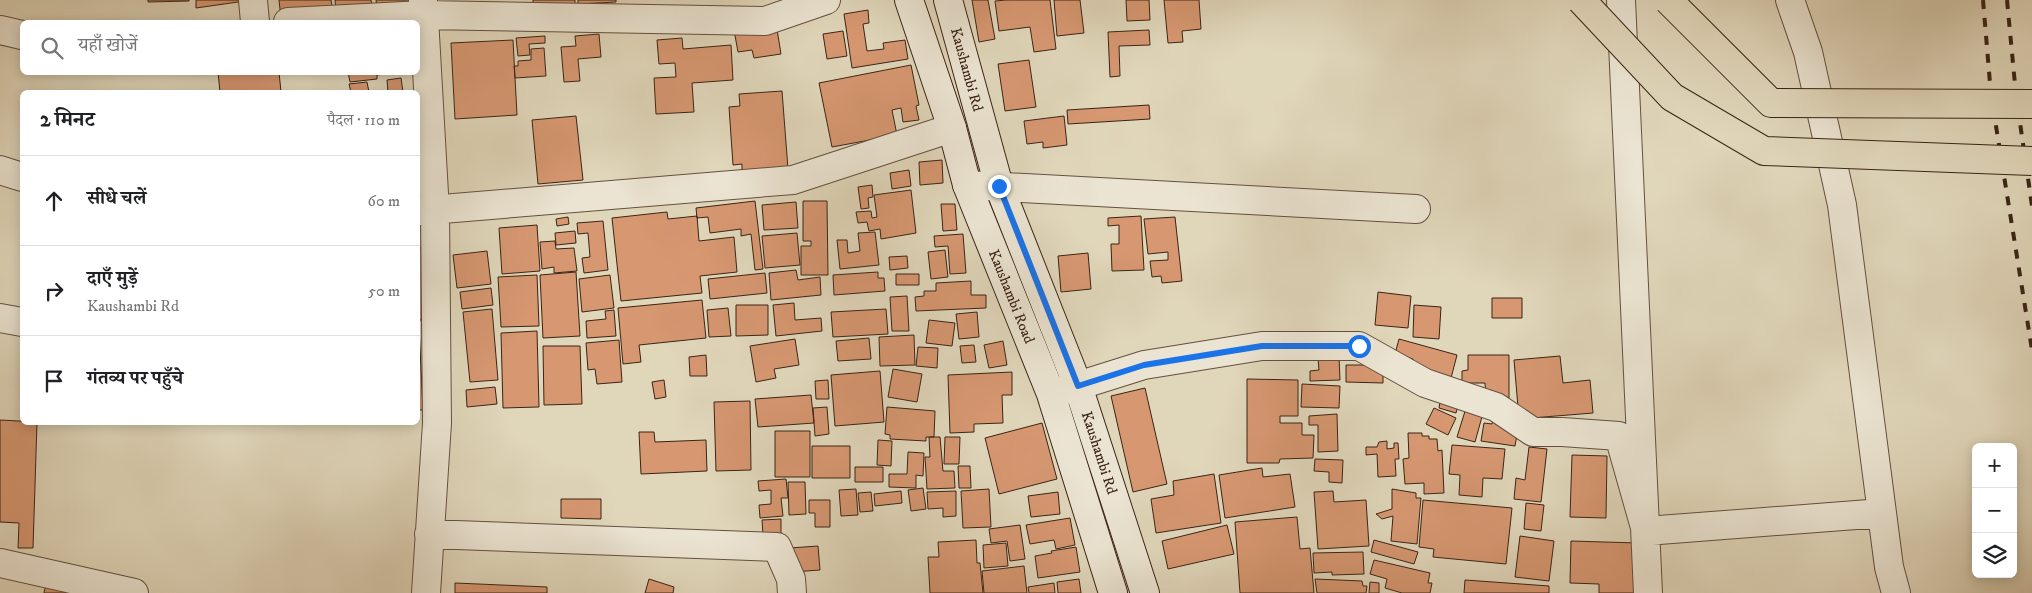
<!DOCTYPE html>
<html lang="hi">
<head>
<meta charset="utf-8">
<style>
  :root { --surface:#fff; --page:#f6f6f6; --text:#202124; --muted:#757577; --line:#e0e0e0 }
  body { margin:0; font-family:"IM FELL DW Pica","Noto Serif Devanagari",serif; background:var(--page); color:var(--text) }
  .controls { position:absolute; right:15px; bottom:15px; display:grid; overflow:hidden; border-radius:8px; box-shadow:0 2px 12px #0003 }
  .controls button { width:45px; height:45px; display:grid; place-items:center; padding:0; border:0; border-bottom:1px solid var(--line); background:var(--surface); color:var(--text); font:25px sans-serif }
  .stop { position:absolute; width:15px; height:15px; margin:-11px; border:4px solid #1a73e8; border-radius:50%; background:#fff }
  .stop.end { background:#1a73e8; border-color:#fff; box-shadow:0 1px 5px #0008 }
  .list { margin:0; padding:0; list-style:none }
  h2 { display:flex; justify-content:space-between; align-items:center; height:65px; margin:0; padding:0 20px; font-size:21px }
  h2 small { font-size:16px; font-weight:400; color:var(--muted) }
  .list li { display:grid; grid-template-columns:32px 1fr auto; gap:15px; align-items:center; box-sizing:border-box; height:90px; padding:0 20px; border-top:1px solid var(--line) }
  .list b { display:block; font-size:19px; white-space:nowrap }
  .list p { margin:0; font-size:16px; white-space:nowrap; color:var(--muted) }
  .list em { font-size:16px; font-style:normal; color:var(--muted) }
  .icon { flex:none; width:28px; height:28px; fill:none; stroke:currentColor; stroke-width:2; stroke-linecap:round; stroke-linejoin:round }
  .map { position:relative; flex:none; width:2032px; height:593px; overflow:hidden }
  .search { position:absolute; background:var(--surface); box-shadow:0 2px 12px #0003; left:20px; top:20px; width:400px; height:55px; display:flex; align-items:center; gap:12px; box-sizing:border-box; padding:0 18px; border-radius:8px; color:var(--muted); font-size:19px }
  .panel { position:absolute; background:var(--surface); box-shadow:0 2px 12px #0003; left:20px; top:90px; width:400px; height:335px; border-radius:8px }
  .map>svg:first-child { display:block }
</style>
</head>
<body>
<div class="map">
<svg width="2032" height="593" viewBox="0 0 2032 593">
  <rect width="100%" height="100%" fill="#e0d6ba"/>
  <filter id="stains"><feTurbulence type="fractalNoise" baseFrequency=".004" numOctaves="4"/><feColorMatrix values="0 0 0 0 .2 0 0 0 0 .09 0 0 0 0 .02 0 0 0 .5 -.17"/></filter>
  <radialGradient id="worn" r=".72"><stop offset=".6" stop-color="#630" stop-opacity="0"/><stop offset="1" stop-color="#630" stop-opacity=".3"/></radialGradient>
  <path fill="#d69771" stroke="#3a2416" d="M148,0H189V1L148,2Z
    M196,0H245V1L196,8Z
    M279,0H331L333,11L281,18Z
    M335,0H371L372,6L336,10Z
    M376,0H414L378,16Z
    M533,0H575V6L533,9Z
    M578,0H616V2L578,4Z
    M972,0H988L995,39L979,42Z
    M1006,0H1050L1056,49L1034,52L1030,27L999,31L995,1Z
    M1054,0H1080L1084,33L1057,36Z
    M1126,0H1149L1150,20L1127,21Z
    M1164,0H1199L1201,29L1182,31L1183,42L1168,43Z
    M868,10L869,23L863,24L867,51L884,49L883,43L905,40L908,59L852,68L844,14Z
    M776,23L781,54L754,58L752,50L738,52L734,30Z
    M1149,30L1150,45L1119,46L1120,76L1110,77L1108,32Z
    M843,31L847,56L827,59L823,34Z
    M599,34L601,57L578,59L580,81L564,82L561,47L576,46L575,36Z
    M545,36V43L529,44L530,55L518,56L516,38Z
    M682,38L683,49L731,45L733,80L692,83L694,112L656,114L654,78L676,77L675,63L659,64L657,40Z
    M513,40L517,115L455,119L451,43Z
    M544,48L546,76L515,78L514,66H518V61L531,60V49Z
    M1029,60L1036,107L1005,111L998,64Z
    M911,65L919,105L916,106L919,120L903,122L901,108L892,110L897,135L832,147L819,83Z
    M218,72H279L281,92H220Z
    M348,72H392L393,73L377,75V79L350,82Z
    M401,78L403,92H381H388L387,80Z
    M367,82L369,92H351L349,84Z
    M782,91L788,169L742,172V164L733,165L729,107L740,106L739,94Z
    M1149,105L1150,119L1068,124L1067,110Z
    M576,116L583,180L538,184L532,120Z
    M1064,116L1067,145L1043,148V142L1027,144L1024,121Z
    M942,160L943,183L920,185L919,162Z
    M909,170L911,186L892,189L890,173Z
    M872,185L873,197L868,198L869,208L861,209L858,187Z
    M911,190L916,233L881,239L880,229L869,231L867,222L858,223L856,212L871,211L872,218L877,217L874,195Z
    M755,201L763,269L755,270L751,234L741,236V229L710,233L708,217L697,218L696,208Z
    M803,201H827L828,275H801V246H811V241H803Z
    M796,202L798,228L764,230L762,205Z
    M941,204H955L957,230L943,231Z
    M667,212L668,219L697,216L699,241L734,237L737,272L700,276L702,293L621,301L612,218Z
    M1141,216L1144,270L1112,271L1111,244H1119V225L1108,226V218Z
    M568,217L569,224L557,226L556,219Z
    M1175,217L1182,281L1162,283L1161,276L1152,277L1150,261L1168,260V252L1148,254L1144,219Z
    M603,221L608,270L584,273L582,258L590,257L588,233L578,234L577,223Z
    M537,225L540,271L502,274L499,228Z
    M575,231L576,243L556,245L555,233Z
    M875,232L879,265L840,269L837,240H847L848,253L860,251L858,233Z
    M797,233L800,265L765,268L762,236Z
    M963,234L966,273L950,274L948,246L935,247L934,236Z
    M555,241L556,249L574,248L577,271L554,273V267L542,269L540,242Z
    M418,248H427L429,320H418Z
    M945,250L948,277L931,279L928,252Z
    M487,251L491,284L457,288L453,255Z
    M1088,253L1091,289L1061,292L1058,256Z
    M907,256L908,268L890,270L889,257Z
    M796,270L798,280L820,277L821,295L771,300L769,273Z
    M576,272L580,336L543,338L540,275Z
    M878,272V278H884L885,291L834,295L833,275Z
    M765,273L767,293L710,299L708,279Z
    M896,274H919V285H896Z
    M537,275L539,326L501,327L498,277Z
    M610,275L614,308L582,312L579,279Z
    M971,281V295H986V308L916,311L915,297L924,296V291H936V283Z
    M491,288L493,305L462,309L460,292Z
    M1378,292L1411,296L1408,328L1375,325Z
    M907,296L909,331H892L890,297Z
    M1492,298H1522V318H1492Z
    M702,300L706,338L639,345L641,362L623,364L618,308Z
    M794,303L795,320L821,318L822,331L776,336L773,305Z
    M736,305H768V335L736,336Z
    M1414,305L1441,307L1439,339L1413,337Z
    M728,308L731,336L709,337L707,310Z
    M492,309L498,380L470,382L463,312Z
    M886,309L888,334L833,337L831,312Z
    M614,310L616,336L587,338L586,321L606,319L605,311Z
    M977,312L979,337L959,339L956,314Z
    M929,320L955,323L952,346L926,343Z
    M419,327L423,410H418V328Z
    M537,331L539,407L503,408L501,333Z
    M914,335L915,365L880,366L879,337Z
    M869,338L871,359L838,361L836,341Z
    M795,339L799,365L774,369L776,378L756,382L750,346Z
    M1399,339L1457,355L1450,382L1410,371L1413,359L1395,354Z
    M619,340L622,382L597,384L595,369L588,370L586,343Z
    M1003,341L1007,365L989,368L984,345Z
    M974,345L976,362L962,363L960,346Z
    M543,346H580L582,404L544,405Z
    M918,347L938,348L937,368L916,366Z
    M706,355L707,376H690L689,357Z
    M1468,355H1509V398L1486,399L1485,383H1462V371L1468,370Z
    M1560,356L1563,383L1590,380L1593,413L1519,419L1514,360Z
    M1339,357L1340,380L1310,381V371L1319,370L1318,358Z
    M1346,365H1383V383L1346,382Z
    M893,369L922,374L917,402L888,397Z
    M880,371L884,422L835,426L831,375Z
    M1012,372V395H1002L1003,423L974,424V432L950,433L948,375Z
    M1247,379L1298,380V416H1280V423H1302V435H1314L1313,458L1280,459L1279,463H1247Z
    M664,380L666,397L655,399L652,382Z
    M828,380L829,399H816L815,381Z
    M1302,384L1340,386L1339,408L1301,407Z
    M495,387L497,404L467,407L466,390Z
    M1145,388L1167,484L1133,492L1111,396Z
    M1428,388L1460,397L1456,413L1439,408L1440,402L1426,398Z
    M811,395L814,423L758,427L755,399Z
    M750,401L751,470L716,471L714,402Z
    M827,407L829,434L815,436L813,408Z
    M887,407L935,411L934,437H926V441L890,439V435L885,434Z
    M1434,408L1456,418L1448,435L1426,424Z
    M1466,408L1483,413L1475,442L1457,437Z
    M1337,414L1338,451L1318,452V425H1309V416Z
    M1494,416L1518,429L1515,446L1481,441L1484,423L1492,424Z
    M0,420L37,422L33,548H18L19,523L0,522Z
    M1042,423L1057,479L999,494L985,438Z
    M775,431H810V477H775Z
    M639,432H654L655,442L706,440L707,471L641,474Z
    M1408,433H1422V436H1429V439H1437L1438,451L1442,450L1444,493L1424,494V483L1405,484L1403,459L1409,458Z
    M929,437H940L943,471H954L955,488L927,489L925,457H930Z
    M945,437H960L959,464H944Z
    M878,440L892,441L891,466L877,465Z
    M1387,441V449L1394,448V443H1398L1399,459H1395L1396,476L1378,477L1377,454L1366,455V447H1377L1379,442Z
    M1452,445L1505,449L1502,479L1483,478L1482,497L1459,495L1460,475L1449,474Z
    M812,446H850V478H812Z
    M1529,447L1547,449L1541,502L1514,499L1516,478L1525,480Z
    M908,452L924,453L923,476L916,475V488L889,487V474H907Z
    M1572,455L1607,456L1606,518L1570,517Z
    M1315,459L1343,460L1342,483L1329,482V472L1314,471Z
    M958,466H970L971,488H959Z
    M855,467H883V482H855Z
    M1262,468L1263,477L1290,474L1295,507L1225,518L1219,475Z
    M1214,474L1221,523L1156,533L1151,499L1174,495L1173,481Z
    M786,479L788,498H781L783,516L760,518L759,505L771,504V490L759,491L758,481Z
    M788,482H805L806,514L789,515Z
    M923,488L926,509L911,511L908,490Z
    M856,489L858,515L841,516L839,490Z
    M989,489L991,527L963,528L961,491Z
    M1392,489L1416,493V498H1421L1417,544L1391,541L1393,516L1382,519L1376,514L1392,509Z
    M901,491L902,503L875,506L874,494Z
    M956,491V516L943,517V508L928,509L927,492Z
    M1333,491L1334,502L1366,500L1369,546L1318,549L1314,492Z
    M871,492L873,511L860,512L858,493Z
    M1058,492L1060,514L1031,517L1028,496Z
    M561,499H601V519L561,518Z
    M809,500H830V527H815V513H809Z
    M1423,500L1512,508L1506,564L1433,557L1434,549L1419,547Z
    M1526,503L1544,505L1541,531L1524,529Z
    M1297,517L1300,549L1310,548L1314,593H1240L1235,522Z
    M1070,518L1075,545L1056,549L1054,540L1030,544L1026,525Z
    M781,519V535H763L762,520Z
    M1020,525L1025,559L1010,561L1007,541L991,543L989,529Z
    M1227,525L1234,554L1168,569L1162,541Z
    M1520,536L1554,541L1549,581L1515,577Z
    M976,540L977,563H980L983,593H930L928,557H939L938,542Z
    M1374,540L1418,552L1414,564L1371,552Z
    M1571,541L1638,543L1637,593H1599V584L1570,583Z
    M1006,543L1008,566L984,568L983,545Z
    M818,546L820,570L792,572L790,548Z
    M1076,547L1080,572L1038,578L1035,556L1052,553L1051,551Z
    M1363,552L1364,574L1332,575V572L1314,573L1313,553Z
    M1374,560L1430,573L1428,583H1432L1430,593H1402L1385,588L1387,579L1370,574Z
    M1024,566L1027,593H984L982,571Z
    M47,579L87,593H44Z
    M649,579L674,587L673,593H645Z
    M1079,579L1081,593H1058L1057,582Z
    M1315,579L1362,581L1363,586H1367L1366,593H1317Z
    M1465,580L1549,586V593H1464Z
    M1370,582L1379,583V593H1369Z
    M455,583L547,587V593H455Z
    M1054,583L1055,593H1029L1028,587Z"/>
  <g fill="none" stroke-linecap="round" stroke-linejoin="round">
    <defs>
      <path id="street" d="M253,0L255,22
        M423,0L435,211L437,423L426,593
        M1621,0L1648,593
        M1790,0L1808,52L1842,205L1889,567L1896,593
        M288,22L424,15L765,21L826,0
        M0,30L22,35
        M0,170L22,177
        M967,185L1416,209
        M418,211L793,180L952,128
        M0,318L22,322
        M1055,393L1144,365L1262,346H1359L1425,383L1496,407L1533,432H1562L1619,436L1646,531L1882,513
        M429,534L777,547L791,579L792,593
        M0,563L134,593"/>
      <g id="secondary">
        <path id="s1" d="M909,0L952,128L967,185L1051,394L1113,593"/>
        <path id="s2" d="M948,0L999,186L1078,386L1145,593"/>
      </g>
    </defs>
    <use href="#street" stroke="#64503f" stroke-width="30"/>
    <use href="#secondary" stroke="#3a2416" stroke-width="30"/>
    <use href="#street" stroke="#ebe4d2" stroke-width="28"/>
    <use href="#secondary" stroke="#ebe4d2" stroke-width="28"/>
    <path stroke="#3a2416" stroke-width="4" stroke-dasharray="9 9" stroke-linecap="butt" d="M1983,0L1991,95L2032,350
      M2007,0L2016,95L2032,206"/>
    <defs>
      <path id="primary-bridge" d="M1581,0L1672,97L1764,151L2032,161
        M1668,0L1771,103L2032,104"/>
    </defs>
    <use href="#primary-bridge" stroke="#3a2416" stroke-width="30" stroke-linecap="butt"/>
    <use href="#primary-bridge" stroke="#e0d6ba" stroke-width="28"/>
  </g>
  <g fill="none" stroke-linecap="round" stroke-linejoin="round">
    <path stroke="#1a73e8" stroke-width="6" d="M999,186L1078,386L1144,365L1262,346H1359"/>
  </g>
  <g text-anchor="middle" dominant-baseline="central" stroke-width="4" stroke-linejoin="round" paint-order="stroke">
    <g font-size="15" fill="#3a2416" stroke="#ebe4d2">
      <text stroke="none"><textPath href="#s2" startOffset="72">Kaushambi Rd</textPath></text>
      <text stroke="none"><textPath href="#s1" startOffset="314">Kaushambi Road</textPath></text>
      <text stroke="none"><textPath href="#s2" startOffset="478">Kaushambi Rd</textPath></text>
    </g>
  </g>
  <rect width="100%" height="100%" filter="url(#stains)"/>
  <rect width="100%" height="100%" fill="url(#worn)"/>
</svg>
<div class="controls">
<button>+</button>
<button>−</button>
<button><svg class="icon" aria-label="layers" viewBox="0 0 24 24"><path d="M12 4l9 5-9 5-9-5zM3 14l9 5 9-5"/></svg></button>
</div>
<div class="stop" style="left:1359px;top:346px"></div>
<div class="stop end" style="left:999px;top:186px"></div>
<div class="search"><svg class="icon" aria-label="search" viewBox="0 0 24 24"><circle cx="10" cy="10" r="6"/><path d="M15 15l6 6"/></svg>यहाँ खोजें</div>
<section class="panel">
<h2>2 मिनट<small>पैदल · 110 m</small></h2>
<ul class="list">
<li><svg class="icon" aria-label="ahead" viewBox="0 0 24 24"><path d="M12 20V5M6 11l6-6 6 6"/></svg><div><b>सीधे चलें</b></div><em>60 m</em></li>
<li><svg class="icon" aria-label="right" viewBox="0 0 24 24"><path d="M7 20v-9h11M14 6l5 5-5 5"/></svg><div><b>दाएँ मुड़ें</b><p>Kaushambi Rd</p></div><em>50 m</em></li>
<li><svg class="icon" aria-label="arrive" viewBox="0 0 24 24"><path d="M6 21V4h12l-3 4 3 4H6"/></svg><div><b>गंतव्य पर पहुँचे</b></div></li>
</ul>
</section>
</div>
</body>
</html>
